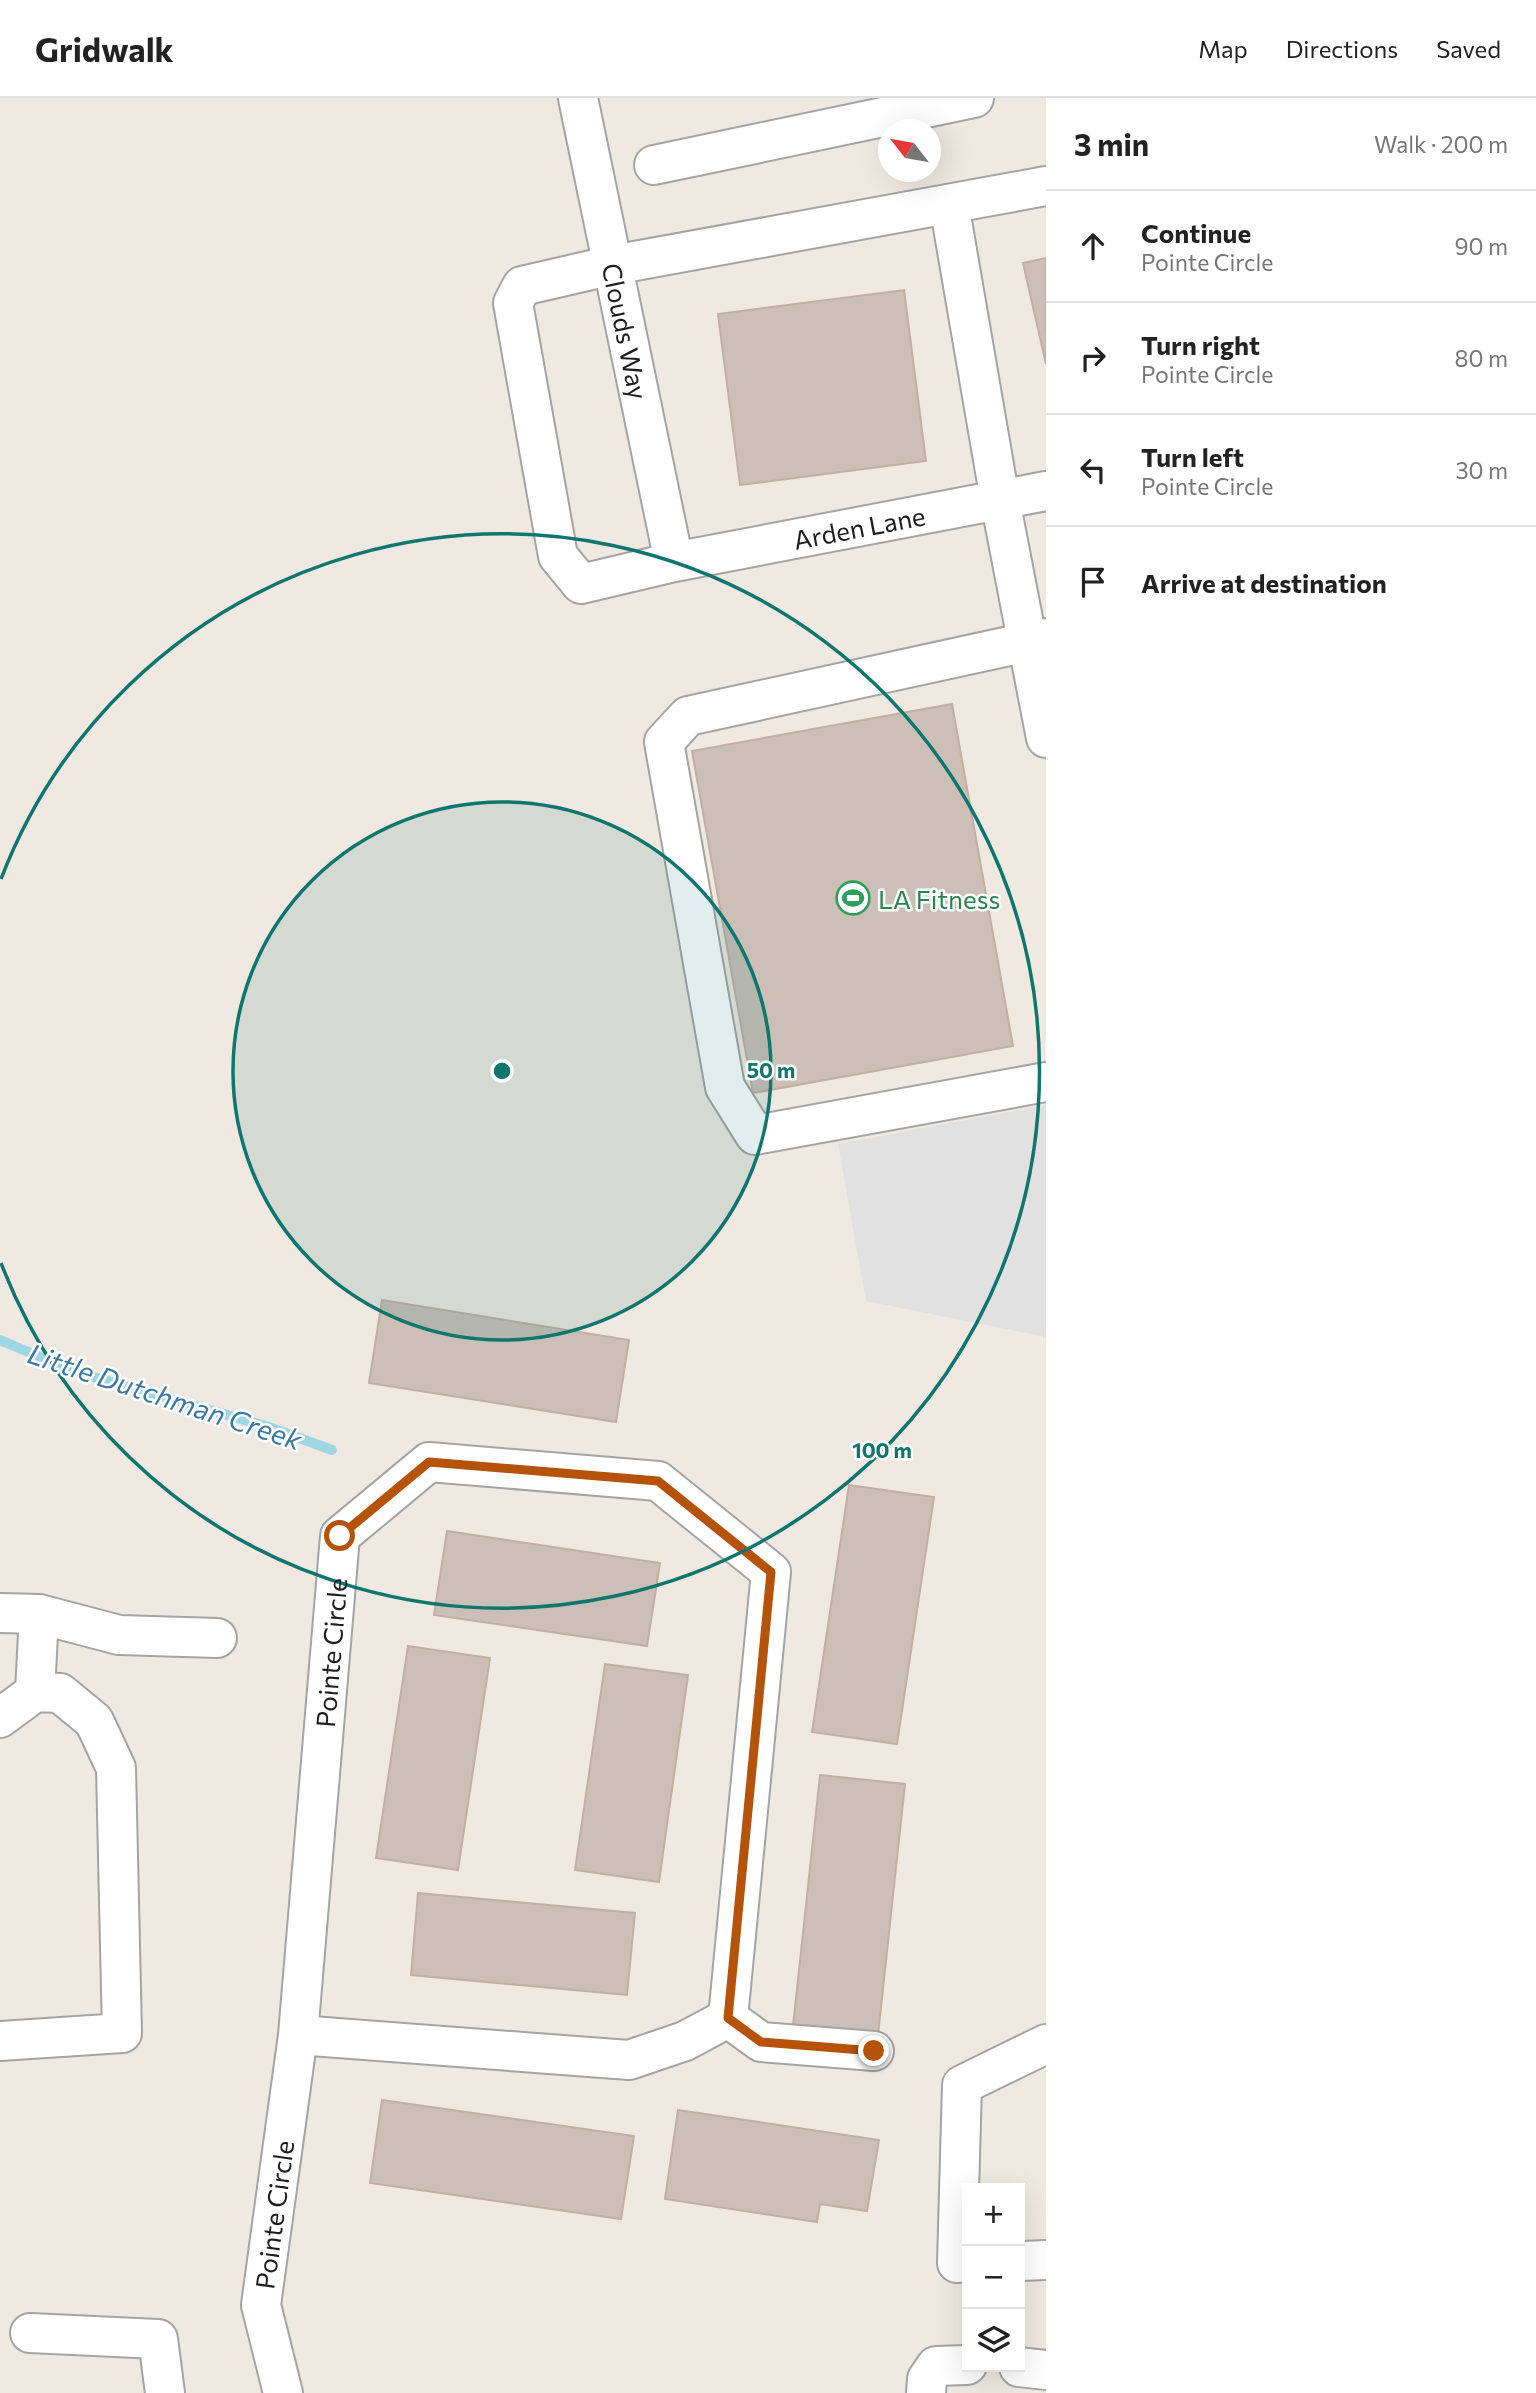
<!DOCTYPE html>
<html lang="en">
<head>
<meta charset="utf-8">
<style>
  :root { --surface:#fff; --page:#f2f2f2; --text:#222; --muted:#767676; --line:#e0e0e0 }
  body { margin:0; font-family:Commissioner,sans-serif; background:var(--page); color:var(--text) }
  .controls { position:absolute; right:21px; bottom:21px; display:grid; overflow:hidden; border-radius:0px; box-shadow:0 7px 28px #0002 }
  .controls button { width:63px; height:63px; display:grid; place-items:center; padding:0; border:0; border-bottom:2px solid var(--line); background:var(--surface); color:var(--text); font:35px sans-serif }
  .compass { position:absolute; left:878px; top:21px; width:63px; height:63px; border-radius:50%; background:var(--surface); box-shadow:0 7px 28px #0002; rotate:301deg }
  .stop { position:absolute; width:21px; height:21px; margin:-16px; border:5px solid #b45309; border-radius:50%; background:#fff }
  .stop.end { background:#b45309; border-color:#fff; box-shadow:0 2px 7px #0008 }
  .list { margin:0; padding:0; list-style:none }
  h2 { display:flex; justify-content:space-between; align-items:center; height:91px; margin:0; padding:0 28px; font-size:30px }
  h2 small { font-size:23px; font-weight:400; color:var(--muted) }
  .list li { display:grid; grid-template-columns:46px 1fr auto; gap:21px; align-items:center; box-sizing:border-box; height:112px; padding:0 28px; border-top:2px solid var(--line) }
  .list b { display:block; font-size:26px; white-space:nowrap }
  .list p { margin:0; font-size:23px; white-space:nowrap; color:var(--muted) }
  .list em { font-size:23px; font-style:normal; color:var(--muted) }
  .icon { flex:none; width:38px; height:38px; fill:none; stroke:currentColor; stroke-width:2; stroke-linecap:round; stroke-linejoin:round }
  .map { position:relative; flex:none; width:1046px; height:2295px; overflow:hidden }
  header { display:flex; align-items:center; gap:42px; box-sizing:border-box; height:98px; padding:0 35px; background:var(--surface); border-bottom:2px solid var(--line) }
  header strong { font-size:33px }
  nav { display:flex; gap:38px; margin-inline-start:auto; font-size:24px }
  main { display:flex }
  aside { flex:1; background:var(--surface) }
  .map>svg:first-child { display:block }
</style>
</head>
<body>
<header>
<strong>Gridwalk</strong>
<nav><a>Map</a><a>Directions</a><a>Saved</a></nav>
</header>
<main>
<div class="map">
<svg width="1046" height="2295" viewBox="0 0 1046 2295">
  <rect width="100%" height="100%" fill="#efe9e1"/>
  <path fill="#e1e1e1" d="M1046,1007V1239L866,1203L838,1046Z"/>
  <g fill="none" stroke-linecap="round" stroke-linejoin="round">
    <path stroke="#9dd7e1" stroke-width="10" d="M0,1242L76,1274L269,1329L332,1352"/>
  </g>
  <path fill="#cbbfb7" stroke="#c2aea3" stroke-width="2" d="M1046,160V266L1023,165Z
    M904,192L926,363L740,387L718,216Z
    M952,606L1013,948L753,995L692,653Z
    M382,1202L629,1242L616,1324L369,1285Z
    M849,1387L934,1399L897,1646L812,1634Z
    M447,1433L660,1465L647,1548L434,1517Z
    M408,1548L490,1560L458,1772L376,1760Z
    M605,1566L688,1577L659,1784L575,1772Z
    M820,1677L905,1686L878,1937L793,1928Z
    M418,1795L635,1815L627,1897L411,1877Z
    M382,2002L634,2038L621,2121L370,2085Z
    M678,2012L879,2042L867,2113L820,2106L817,2124L665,2101Z"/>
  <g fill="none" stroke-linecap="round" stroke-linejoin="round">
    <defs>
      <g id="minor">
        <path id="s1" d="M578,0L674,464"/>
        <path d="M654,67L974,0"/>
        <path id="s2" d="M1046,88L613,167L522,188L513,205L558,458L581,486L674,464L1046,393"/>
        <path d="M949,106L1000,402L1046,640"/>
        <path d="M1046,540L688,618L664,644L725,989L755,1037L1046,984"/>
        <path d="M0,1515L39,1516L35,1594"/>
        <path d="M39,1516L119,1537L217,1540"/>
        <path d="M0,1620L35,1594L60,1595L94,1623L116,1670L122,1935L0,1943"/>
        <path d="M728,1920L761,1944L874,1953"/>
        <path d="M1020,2163L1046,2162"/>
        <path d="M967,2164L957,2165L962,1987L1046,1946"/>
        <path d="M30,2235L158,2241L165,2295"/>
        <path d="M1019,2269L1046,2272"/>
        <path id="s3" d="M283,2295L261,2207L298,1937L340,1438L429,1364L658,1383L771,1474L728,1920L685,1943L629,1962L298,1937"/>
        <path d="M926,2295L927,2281L936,2268L967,2267"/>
      </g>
    </defs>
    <use href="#minor" stroke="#a4a4a4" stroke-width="42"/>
    <use href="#minor" stroke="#fff" stroke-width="38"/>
  </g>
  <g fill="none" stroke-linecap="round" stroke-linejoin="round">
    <path stroke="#b45309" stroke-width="9" d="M340,1438L429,1364L658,1383L771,1474L728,1920L761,1944L874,1953"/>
  </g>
  <circle cx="502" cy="973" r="269" fill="#0f766e" fill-opacity=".12"/>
  <g fill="none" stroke="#0f766e" stroke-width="3.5">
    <circle cx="502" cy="973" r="269"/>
    <path d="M1 781A537 537 0 1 1 1 1165"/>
  </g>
  <defs>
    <symbol id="stadium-ring" viewBox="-11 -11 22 22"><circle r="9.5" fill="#fff" stroke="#2e9e5b" stroke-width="1.5"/><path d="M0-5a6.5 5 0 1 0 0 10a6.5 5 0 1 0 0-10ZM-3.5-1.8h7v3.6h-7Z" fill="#2e9e5b"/></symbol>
  </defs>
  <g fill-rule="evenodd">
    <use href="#stadium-ring" x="834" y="781" width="38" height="38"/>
  </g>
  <g text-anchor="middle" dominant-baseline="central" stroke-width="5" stroke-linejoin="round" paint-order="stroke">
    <g font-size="26" fill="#1d1d1d" stroke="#fff">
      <text stroke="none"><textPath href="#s1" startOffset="238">Clouds Way</textPath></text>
      <text stroke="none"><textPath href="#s2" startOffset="1130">Arden Lane</textPath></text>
      <text stroke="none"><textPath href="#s3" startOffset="747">Pointe Circle</textPath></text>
      <text stroke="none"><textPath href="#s3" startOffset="182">Pointe Circle</textPath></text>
    </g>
    <g font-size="26" fill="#27864d" stroke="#fff" text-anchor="start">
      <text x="878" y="800">LA Fitness</text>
    </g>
    <g font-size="28" font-style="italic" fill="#3c78a5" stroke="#fff">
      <text transform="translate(165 1298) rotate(18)">Little Dutchman Creek</text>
    </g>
  </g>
  <circle cx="502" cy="973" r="10" fill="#0f766e" stroke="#fff" stroke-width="3.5"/>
  <g font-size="21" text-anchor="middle" font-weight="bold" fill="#0f766e" stroke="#fff" stroke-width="5" stroke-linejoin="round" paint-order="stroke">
    <text x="771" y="980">50 m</text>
    <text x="882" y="1360">100 m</text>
  </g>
</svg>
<div class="controls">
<button>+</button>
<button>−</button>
<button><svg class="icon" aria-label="layers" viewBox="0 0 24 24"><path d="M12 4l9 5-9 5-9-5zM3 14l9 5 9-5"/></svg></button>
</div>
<svg class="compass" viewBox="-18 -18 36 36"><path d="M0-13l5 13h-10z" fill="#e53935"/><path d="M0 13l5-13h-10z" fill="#767676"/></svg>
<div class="stop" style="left:340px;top:1438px"></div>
<div class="stop end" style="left:874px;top:1953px"></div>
</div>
<aside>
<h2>3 min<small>Walk · 200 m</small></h2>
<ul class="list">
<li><svg class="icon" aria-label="ahead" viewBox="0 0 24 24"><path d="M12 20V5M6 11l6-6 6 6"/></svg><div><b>Continue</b><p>Pointe Circle</p></div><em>90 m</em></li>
<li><svg class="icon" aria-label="right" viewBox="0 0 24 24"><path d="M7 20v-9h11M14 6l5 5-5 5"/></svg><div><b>Turn right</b><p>Pointe Circle</p></div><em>80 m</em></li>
<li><svg class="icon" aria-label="left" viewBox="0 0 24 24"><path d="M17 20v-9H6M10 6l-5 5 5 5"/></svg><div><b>Turn left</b><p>Pointe Circle</p></div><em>30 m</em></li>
<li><svg class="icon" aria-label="arrive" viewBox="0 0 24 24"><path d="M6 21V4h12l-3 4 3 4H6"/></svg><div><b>Arrive at destination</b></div></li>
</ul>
</aside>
</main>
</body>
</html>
